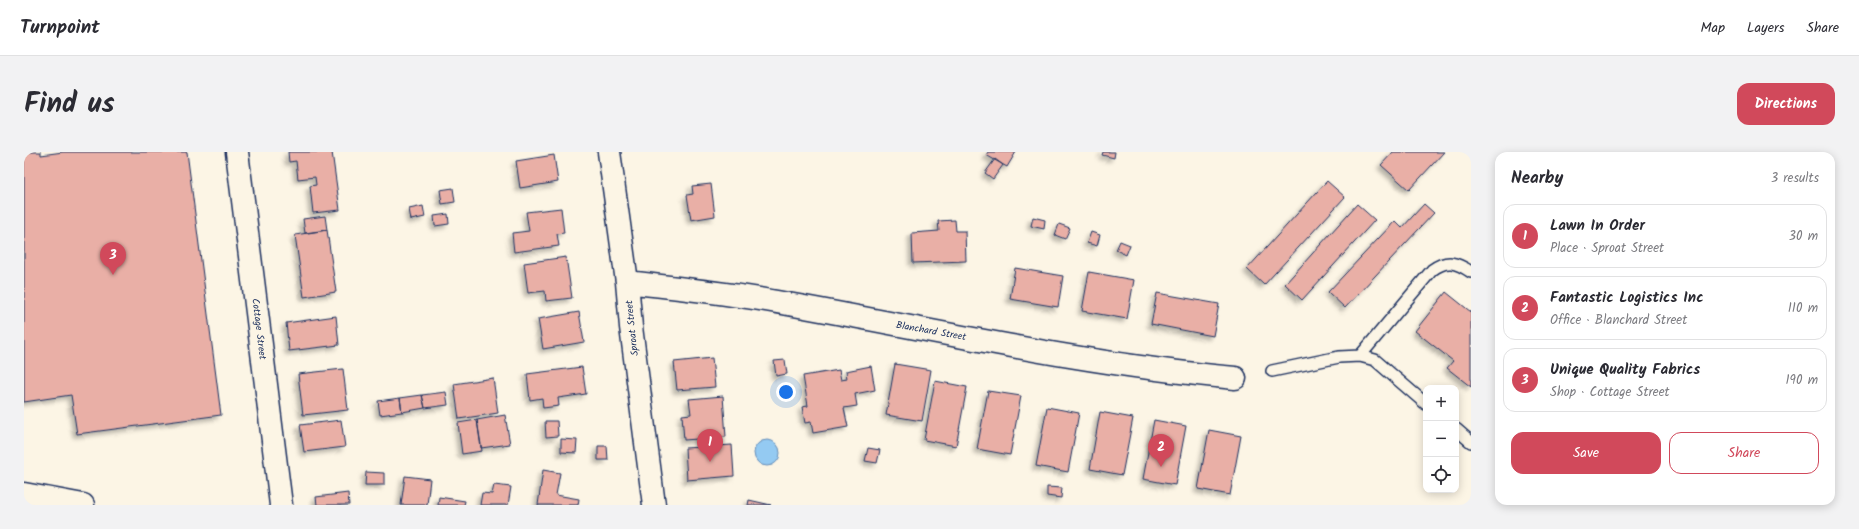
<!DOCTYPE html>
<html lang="en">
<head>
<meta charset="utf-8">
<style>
  :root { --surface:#fff; --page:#f2f2f3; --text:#2b2b33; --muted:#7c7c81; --line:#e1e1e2; --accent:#d1495b }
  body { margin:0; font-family:Kalam,sans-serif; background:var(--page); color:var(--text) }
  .controls { position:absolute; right:12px; bottom:12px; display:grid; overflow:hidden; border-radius:8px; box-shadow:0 2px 10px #0003 }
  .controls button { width:36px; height:36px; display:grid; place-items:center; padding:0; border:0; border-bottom:1px solid var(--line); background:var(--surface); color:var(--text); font:20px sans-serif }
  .you { position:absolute; left:762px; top:240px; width:14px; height:14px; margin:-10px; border:3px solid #fff; border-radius:50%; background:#1a73e8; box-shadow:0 0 0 6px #1a73e833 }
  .badge { display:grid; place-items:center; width:26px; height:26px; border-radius:50%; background:var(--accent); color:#fff; font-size:13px; font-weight:700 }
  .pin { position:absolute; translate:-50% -33px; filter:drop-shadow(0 1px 2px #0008) }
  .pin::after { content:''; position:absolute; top:21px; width:14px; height:12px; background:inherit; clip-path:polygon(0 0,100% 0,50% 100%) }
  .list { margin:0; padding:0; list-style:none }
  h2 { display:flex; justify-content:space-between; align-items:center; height:52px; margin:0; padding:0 16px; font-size:17px }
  h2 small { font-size:13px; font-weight:400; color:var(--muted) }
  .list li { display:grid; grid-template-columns:26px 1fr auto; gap:12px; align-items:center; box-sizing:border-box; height:64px; margin:0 8px 8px; padding:0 8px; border:1px solid var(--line); border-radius:12px }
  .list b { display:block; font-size:15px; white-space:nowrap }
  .list p { margin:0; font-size:13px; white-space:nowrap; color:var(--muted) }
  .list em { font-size:13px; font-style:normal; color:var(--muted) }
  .actions { display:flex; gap:8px; padding:12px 16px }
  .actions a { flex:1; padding:9px 0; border:1px solid var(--accent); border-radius:12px; text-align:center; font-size:14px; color:var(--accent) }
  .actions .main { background:var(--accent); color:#fff }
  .icon { flex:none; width:22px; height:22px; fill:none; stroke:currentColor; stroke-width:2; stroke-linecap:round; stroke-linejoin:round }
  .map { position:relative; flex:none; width:1447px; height:353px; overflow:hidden; border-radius:12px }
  header { display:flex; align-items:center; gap:24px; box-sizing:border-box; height:56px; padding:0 20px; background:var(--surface); border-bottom:1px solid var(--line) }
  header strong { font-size:19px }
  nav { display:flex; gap:22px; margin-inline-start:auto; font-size:14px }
  .intro { display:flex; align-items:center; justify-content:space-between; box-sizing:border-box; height:96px; padding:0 24px }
  h1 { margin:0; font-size:28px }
  .button { padding:10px 18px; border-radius:12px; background:var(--accent); color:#fff; font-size:14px; font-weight:700 }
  main { display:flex; gap:24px; padding:0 24px }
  aside { flex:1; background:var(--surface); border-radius:12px; box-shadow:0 2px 10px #0003 }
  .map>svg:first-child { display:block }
</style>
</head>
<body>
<header>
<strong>Turnpoint</strong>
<nav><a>Map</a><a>Layers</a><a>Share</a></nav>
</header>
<div class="intro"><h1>Find us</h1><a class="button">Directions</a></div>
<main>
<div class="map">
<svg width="1447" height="353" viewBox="0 0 1447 353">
  <defs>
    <filter id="shadow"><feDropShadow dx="-3.5" dy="3.5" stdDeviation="2" flood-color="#0004"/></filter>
  </defs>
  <rect width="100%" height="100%" fill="#fcf5e5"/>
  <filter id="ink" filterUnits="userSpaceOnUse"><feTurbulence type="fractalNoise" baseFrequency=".025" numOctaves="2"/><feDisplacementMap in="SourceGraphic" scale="8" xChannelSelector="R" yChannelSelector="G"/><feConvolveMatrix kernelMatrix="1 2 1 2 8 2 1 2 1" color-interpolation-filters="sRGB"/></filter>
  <g filter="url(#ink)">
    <path fill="#94caf2" stroke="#648cb7" d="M730 301a13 13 0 1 1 26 0a13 13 0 1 1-26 0Z"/>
    <path fill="#e9afa6" stroke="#1b2f5e" filter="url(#shadow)" d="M0,0H17V3L39,0H163L197,263L53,282L47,243L0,250Z
      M264,0H308L316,58L289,61L286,34L292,33L291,25L274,27L272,9L265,10Z
      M964,0H992L983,15L962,3Z
      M1079,0H1091L1090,6L1078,3Z
      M1369,0H1420L1385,38L1357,13Z
      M530,3L534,30L496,36L492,9Z
      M971,7L979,13L969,27L961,21Z
      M1303,29L1321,45L1240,133L1223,117Z
      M687,32L691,64L667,68L663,43L669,42L668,34Z
      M429,36L431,50L418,52L416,38Z
      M1333,52L1351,68L1278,148L1261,132Z
      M1400,52L1410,61L1321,156L1304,140L1371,69L1378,76Z
      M399,54L401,65L387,68L385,57Z
      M537,56L540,81L533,82L535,94L490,100L488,81L505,79L502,60Z
      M424,62L425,72L411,74L410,64Z
      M301,64L303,78L281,81L279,67Z
      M1009,65L1021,68L1020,77L1007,74Z
      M931,68L932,79H941L942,109L889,111L888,81L915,79L914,69Z
      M1035,72L1046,76L1041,87L1031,83Z
      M303,78L312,140L280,145L271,83Z
      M1067,80L1076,83L1073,94L1063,91Z
      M1096,89L1106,93L1102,103L1092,98Z
      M542,105L548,146L522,149L521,139L504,141L500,111Z
      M991,116L1039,124L1034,155L986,147Z
      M1065,120L1110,128L1103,167L1058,159Z
      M1422,140L1447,160V235L1423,216L1429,209L1391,179Z
      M1133,141L1195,152L1189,184L1127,172Z
      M555,160L560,190L519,197L514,167Z
      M312,164L315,193L265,199L262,171Z
      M688,206L691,235L653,238L650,210Z
      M761,208L763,222L752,224L750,209Z
      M871,212L907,218L898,269L862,263Z
      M847,214L851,238L831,242L833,254L820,256L824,275L789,281L787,270L781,271L778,255L784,254L779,224L815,218L817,228L823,227L822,219Z
      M558,215L562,242L534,246L535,254L519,256L518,246L506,248L503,222Z
      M319,217L324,258L279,263L274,222Z
      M469,226L474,261L435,267L430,232Z
      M911,229L943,235L932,294L900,288Z
      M964,239L997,244L986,303L953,297Z
      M422,240L424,253L401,256L398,243Z
      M398,243L401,256L378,260L376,246Z
      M699,244L702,285L660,288L658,263L667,262L665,247Z
      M376,246L378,260L356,263L354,249Z
      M1023,255L1055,261L1044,320L1012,314Z
      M1076,260L1109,266L1098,323L1066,317Z
      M481,263L486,292L457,296L453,268Z
      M317,268L321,295L280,300L276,273Z
      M453,268L458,299L438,302L434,271Z
      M1130,268L1162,274L1151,333L1119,327Z
      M521,269H533L534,284L522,285Z
      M1185,278L1217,284L1206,343L1174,337Z
      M537,287L553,288L552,301L537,300Z
      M708,293L710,324L663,328L661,296Z
      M574,294H583L584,308H574Z
      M844,296L856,298L853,311L841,309Z
      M519,318L536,321L532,343L555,347L554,353H514Z
      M342,320L360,321V333H341Z
      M381,324L406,327L403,353H377Z
      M470,333L487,335L484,353H456L458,341L468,342Z
      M1023,335L1038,336L1037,346L1023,344Z
      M324,341L325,353H293L292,345Z
      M415,345L441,349L440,353H414Z
      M725,348L747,353H724Z"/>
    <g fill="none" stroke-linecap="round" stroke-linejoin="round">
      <defs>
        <path id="service" d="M1336,204L1408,118C1423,107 1432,110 1447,120
          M1248,219L1315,205L1336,204L1351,208L1402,252
          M1432,277L1447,290"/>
        <path id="minor" d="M585,0L603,130L607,175L630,353
          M603,130C653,136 704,141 753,150C905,177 1057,212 1211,226"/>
        <path id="tertiary" d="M213,0L257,353
          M0,342L59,353"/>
      </defs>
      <use href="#service" stroke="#1b2f5e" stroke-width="14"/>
      <use href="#minor" stroke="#1b2f5e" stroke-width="25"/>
      <use href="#tertiary" stroke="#1b2f5e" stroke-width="25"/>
      <use href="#service" stroke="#fcf5e5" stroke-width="11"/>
      <use href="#minor" stroke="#fcf5e5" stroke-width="22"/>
      <use href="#tertiary" stroke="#fcf5e5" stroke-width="22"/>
    </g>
  </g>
  <g text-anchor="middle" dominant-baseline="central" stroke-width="3.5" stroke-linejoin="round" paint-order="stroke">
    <g font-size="10" fill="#1b2f5e" stroke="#fcf5e5">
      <text transform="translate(608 176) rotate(-96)">Sproat Street</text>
      <text transform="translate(235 177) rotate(83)">Cottage Street</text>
      <text transform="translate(907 179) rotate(10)">Blanchard Street</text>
    </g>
  </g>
</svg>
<div class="controls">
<button>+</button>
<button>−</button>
<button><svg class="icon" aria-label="locate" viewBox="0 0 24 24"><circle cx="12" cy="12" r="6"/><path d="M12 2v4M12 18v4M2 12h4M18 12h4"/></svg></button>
</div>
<div class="you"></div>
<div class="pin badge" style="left:686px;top:310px">1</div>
<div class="pin badge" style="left:1137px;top:315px">2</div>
<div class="pin badge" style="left:89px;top:123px">3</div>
</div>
<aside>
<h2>Nearby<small>3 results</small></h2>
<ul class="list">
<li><span class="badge">1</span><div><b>Lawn In Order</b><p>Place · Sproat Street</p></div><em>30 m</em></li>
<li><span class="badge">2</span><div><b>Fantastic Logistics Inc</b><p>Office · Blanchard Street</p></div><em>110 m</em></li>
<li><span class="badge">3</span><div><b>Unique Quality Fabrics</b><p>Shop · Cottage Street</p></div><em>190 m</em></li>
</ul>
<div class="actions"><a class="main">Save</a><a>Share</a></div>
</aside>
</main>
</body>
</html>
